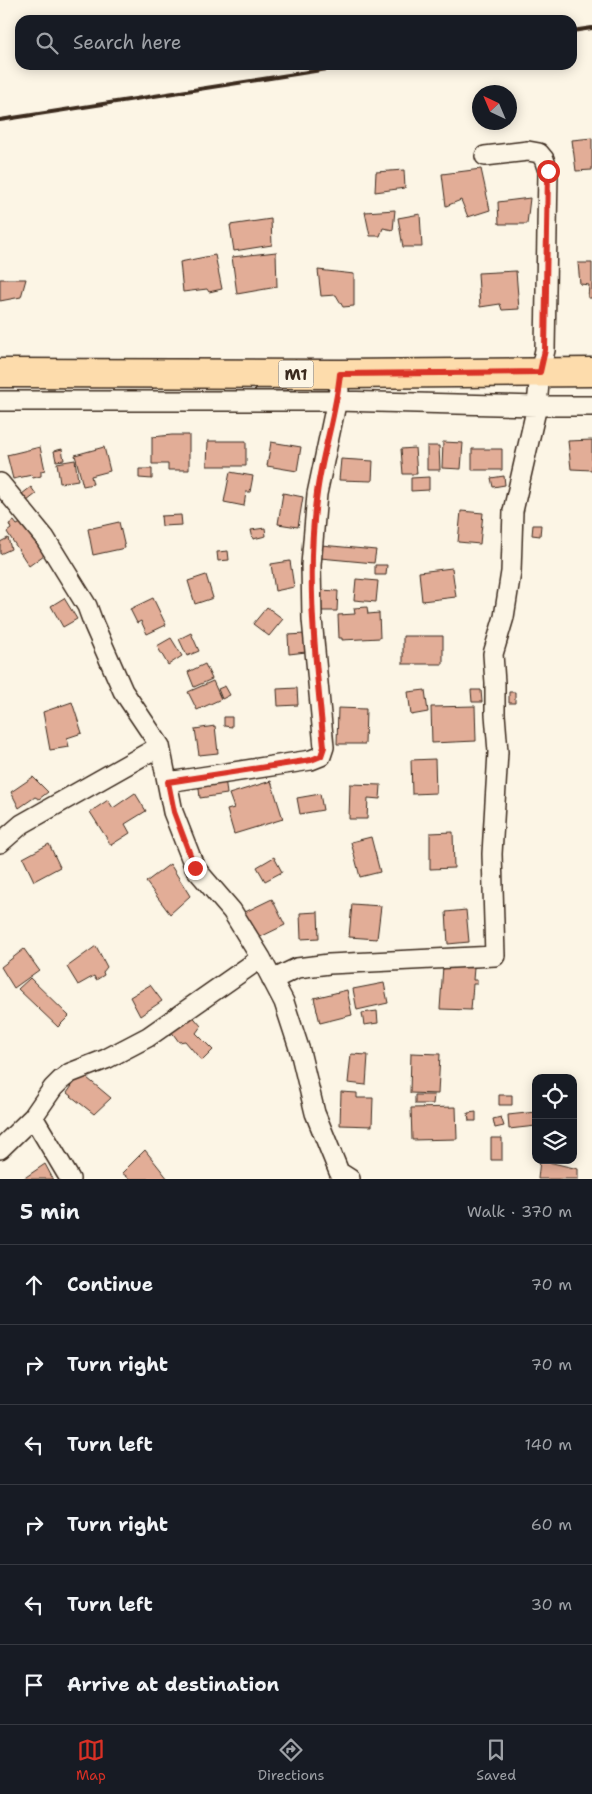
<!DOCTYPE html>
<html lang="en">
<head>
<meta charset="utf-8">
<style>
  :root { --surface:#171b24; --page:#242831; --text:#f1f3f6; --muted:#9ea1a6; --line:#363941; --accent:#d93025 }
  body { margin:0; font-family:"Shantell Sans",sans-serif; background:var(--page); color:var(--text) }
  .controls { position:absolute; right:15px; bottom:15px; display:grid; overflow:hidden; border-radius:10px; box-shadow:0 2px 12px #0003 }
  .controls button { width:45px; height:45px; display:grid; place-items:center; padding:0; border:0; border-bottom:1px solid var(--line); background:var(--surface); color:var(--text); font:25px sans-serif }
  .compass { position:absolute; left:472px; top:85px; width:45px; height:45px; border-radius:50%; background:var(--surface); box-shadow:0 2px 12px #0003; rotate:316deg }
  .stop { position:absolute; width:15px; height:15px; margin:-11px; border:4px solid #d93025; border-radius:50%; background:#fff }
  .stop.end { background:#d93025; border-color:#fff; box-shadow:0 1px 5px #0008 }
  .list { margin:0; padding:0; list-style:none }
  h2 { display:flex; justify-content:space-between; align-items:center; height:65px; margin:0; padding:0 20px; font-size:21px }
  h2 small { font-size:16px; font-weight:400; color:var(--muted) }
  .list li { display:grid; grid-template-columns:32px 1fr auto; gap:15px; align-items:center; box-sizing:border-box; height:80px; padding:0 20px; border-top:1px solid var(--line) }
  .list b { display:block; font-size:19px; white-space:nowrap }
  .list em { font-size:16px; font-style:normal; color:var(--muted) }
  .icon { flex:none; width:28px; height:28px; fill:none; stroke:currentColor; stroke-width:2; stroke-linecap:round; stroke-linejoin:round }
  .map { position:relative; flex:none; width:592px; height:1179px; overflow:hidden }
  .search { position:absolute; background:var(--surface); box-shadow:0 2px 12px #0003; left:15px; right:15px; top:15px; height:55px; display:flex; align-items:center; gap:12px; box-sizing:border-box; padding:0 18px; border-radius:15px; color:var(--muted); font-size:19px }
  .sheet { height:545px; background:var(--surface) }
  nav { display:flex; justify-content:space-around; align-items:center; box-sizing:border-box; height:70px; border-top:1px solid var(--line); background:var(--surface); font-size:14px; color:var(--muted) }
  nav a { display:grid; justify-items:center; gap:2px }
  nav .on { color:var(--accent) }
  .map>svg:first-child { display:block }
</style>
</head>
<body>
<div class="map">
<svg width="592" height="1179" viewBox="0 0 592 1179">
  <rect width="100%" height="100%" fill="#fcf5e5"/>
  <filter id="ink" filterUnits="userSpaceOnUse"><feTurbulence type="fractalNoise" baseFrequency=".02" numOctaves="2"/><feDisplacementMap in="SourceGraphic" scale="10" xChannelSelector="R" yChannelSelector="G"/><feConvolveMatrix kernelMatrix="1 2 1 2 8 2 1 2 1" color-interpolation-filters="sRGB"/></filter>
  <g filter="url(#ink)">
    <path fill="#e2ad97" stroke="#3b2a1e" d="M592,138V170L576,171L572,140Z
      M481,169L490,210L468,217L461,200L446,206L442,174Z
      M404,170L405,188L375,192L376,172Z
      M530,198L527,224H499L498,202Z
      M395,210L393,230L383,228L380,236H370L365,212Z
      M420,214L422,247H403L398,218Z
      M271,219L272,245L234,251L230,225Z
      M276,252L277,287L237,294L232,257Z
      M215,255L222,289L209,292L207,289L183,292L180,262Z
      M578,263H592V298H588L589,285L580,284Z
      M318,270L354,274V306L343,307L336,295L321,296Z
      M516,271L519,309L502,310L500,304L480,307L478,273Z
      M0,279H26L21,297L0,301Z
      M172,435H189V470H168V464H152V437Z
      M592,440V470L571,469L568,441Z
      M208,441H246V466H207Z
      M271,442L301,447L297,471L267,466Z
      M443,442L463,443L461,469L442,468Z
      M427,446H439L440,470H427Z
      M40,447L45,470L41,471V476L33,478L32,475L13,479L7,455Z
      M104,447L110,471L91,476L93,484L83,486L75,455Z
      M415,448L417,474H403L401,449Z
      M62,449L64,460L56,461L54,451Z
      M472,449H502V470H472Z
      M341,459L373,461L372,481L339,480Z
      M75,460L78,480L60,483L57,463Z
      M139,469H152V479L139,478Z
      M230,472L253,476L250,492H246L244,506L224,502Z
      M504,476L505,485L493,487L491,478Z
      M429,477V490L411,491V478Z
      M31,487L36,494L27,501L22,494Z
      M283,493L303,497L298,527L278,524Z
      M461,511L483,513L480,544L458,542Z
      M181,515L182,525L162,526L161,516Z
      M14,521L17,525L23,522L44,555L29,566L7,532L11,529L9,524Z
      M119,522L125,548L93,555L88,529Z
      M533,525H541L540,536L532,535Z
      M265,528L266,536L253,539L251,530Z
      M8,538L11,549L0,554V542Z
      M321,545L376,550L374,563L320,558Z
      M228,551L229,560L218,561L217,552Z
      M290,561L294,587L275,591L271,564Z
      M375,565H387L386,575H375Z
      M452,568L456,597L422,601L419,572Z
      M206,575L213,598L195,604L188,581Z
      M356,579L378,581L376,602L354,600Z
      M319,590L338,591L337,611H318Z
      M64,598L77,619L63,627L51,606Z
      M153,598L166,625L147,634L141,621L137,623L130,609Z
      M267,607L283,619L269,636L253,624Z
      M367,607L368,614L379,613L380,638L342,640V638H339L338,615L355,614L354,608Z
      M191,633L199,651L187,656L179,639Z
      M305,634L306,652L289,654L288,635Z
      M403,636H443V664H403Z
      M171,638L182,656L168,665L157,646Z
      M205,664L212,679L194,687L188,672Z
      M213,681L221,699L197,710L188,692Z
      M225,686L230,695L222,699L218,689Z
      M297,688L298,705L278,706L277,689Z
      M425,690L428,712L411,715L408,692Z
      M471,690H481L482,702H472Z
      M509,692H515V703H509Z
      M72,702L82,733L67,738L69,747L50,750L43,712Z
      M475,706L476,741L432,743L431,707Z
      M338,708L366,709L365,744H337Z
      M224,717H232V727L224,726Z
      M215,726L218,753L199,755L195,729Z
      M435,759L436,793L412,794L411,760Z
      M33,777L48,792L39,799L35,797L19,808L11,792Z
      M225,777L227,794L200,798L198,780Z
      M271,781L283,819L234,834L227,810L234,808L229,794Z
      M350,784L381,785L380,799L368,798L367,819H349Z
      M135,793L146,811L125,824L130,833L111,845L90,812L108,800L113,808Z
      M320,794L323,810L300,814L297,798Z
      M453,832L454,868L430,869V833Z
      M371,837L380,872L360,877L351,842Z
      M49,844L60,867L34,881L23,858Z
      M274,857L282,872L265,881L257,867Z
      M170,864L190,896L170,914L146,882Z
      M272,899L285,925L254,940L241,914Z
      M352,904L381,906L377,939L349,937Z
      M466,910L469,942L448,944L446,912Z
      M318,912L319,938L301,939L300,913Z
      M96,946L107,967L103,972L104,975L96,980L94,976L78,985L67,967Z
      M24,949L39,970L14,988L1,967Z
      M443,966L474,968L473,980H477V984H473L471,1010L440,1009Z
      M30,978L69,1016L58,1027L18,989Z
      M384,983L388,1003L357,1010L353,989Z
      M150,985L162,1001L140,1016L130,997Z
      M347,990L352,1015L320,1023L314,998Z
      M377,1011L378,1023L364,1025L362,1013Z
      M190,1013L201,1026L196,1033L213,1050L202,1061L185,1041L179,1042L171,1031Z
      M411,1053L440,1054L438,1094L410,1093Z
      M351,1054L368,1055L366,1085L348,1083Z
      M81,1073L111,1098L94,1114L67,1093Z
      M341,1092L357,1093V1098H373L372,1126L340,1125Z
      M415,1095H434L433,1104H415Z
      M499,1095H512V1105H499Z
      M456,1107L457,1139L412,1140L411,1108Z
      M476,1112V1121H469L468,1113Z
      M536,1112V1126L509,1129L508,1115Z
      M501,1117L504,1126L495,1128L493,1119Z
      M491,1138H502V1160H491Z
      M145,1150L168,1179H130L122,1173Z
      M540,1160L578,1169V1179H538Z
      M45,1164L53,1179H23Z"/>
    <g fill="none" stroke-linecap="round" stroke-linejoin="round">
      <defs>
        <path id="minor" d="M0,401H337L537,406H592
          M0,483L45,538L87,606L94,625L123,691L160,746L173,812L195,868L232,911L261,958L284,1002L300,1051L315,1113L339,1172L350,1179
          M168,782L311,760L321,756L324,747L312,619L311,565L317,494L339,390
          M0,843L22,824L160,746
          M272,980L297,968L329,964L495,956L492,854L498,752L495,714V683L493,654L504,617L511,572L513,511L537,406L540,372L545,350L548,171L544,159L539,153L528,151L485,156
          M33,1117L70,1179
          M0,1149L33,1117L53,1088L61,1080L70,1073L106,1059L148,1037L261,958"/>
        <path id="primary" d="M0,373L340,374L592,372"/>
      </defs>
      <use href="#minor" stroke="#3b2a1e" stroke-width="22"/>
      <use href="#primary" stroke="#3b2a1e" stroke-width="31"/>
      <use href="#minor" stroke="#fcf5e5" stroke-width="19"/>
      <use href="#primary" stroke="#fddcac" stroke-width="28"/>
      <path stroke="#3b2a1e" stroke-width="4" d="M572,31L592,28
        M0,120L353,65"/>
    </g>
  </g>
  <g fill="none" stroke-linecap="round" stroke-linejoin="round" filter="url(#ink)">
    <path stroke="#d93025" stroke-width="6" d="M195,868L174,812L168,782L311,760L321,756L324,747C316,662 305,579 317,493C322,453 336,415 340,374L540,372L545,350L548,171"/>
  </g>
  <g text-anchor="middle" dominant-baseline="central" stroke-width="4" stroke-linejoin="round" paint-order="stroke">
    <rect fill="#fcf5e5" stroke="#75675a" stroke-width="1" x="278.5" y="360.5" width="35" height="27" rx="4"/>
    <g font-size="16" font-weight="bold" fill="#3b2a1e">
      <text x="296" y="374">M1</text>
    </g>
  </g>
</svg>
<div class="controls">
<button><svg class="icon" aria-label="locate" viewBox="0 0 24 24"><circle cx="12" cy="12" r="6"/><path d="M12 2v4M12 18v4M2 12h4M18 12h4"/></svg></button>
<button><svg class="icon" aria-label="layers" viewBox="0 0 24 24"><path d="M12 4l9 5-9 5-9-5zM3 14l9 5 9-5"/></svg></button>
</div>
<svg class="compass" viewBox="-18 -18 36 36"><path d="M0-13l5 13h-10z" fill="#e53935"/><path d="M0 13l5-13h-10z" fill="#9ea1a6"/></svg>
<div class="stop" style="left:548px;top:171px"></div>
<div class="stop end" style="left:195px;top:868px"></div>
<div class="search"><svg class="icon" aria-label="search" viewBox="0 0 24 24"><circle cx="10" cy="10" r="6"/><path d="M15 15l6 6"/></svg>Search here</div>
</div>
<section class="sheet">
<h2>5 min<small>Walk · 370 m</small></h2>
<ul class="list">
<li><svg class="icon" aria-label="ahead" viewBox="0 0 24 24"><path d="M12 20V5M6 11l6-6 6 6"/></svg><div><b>Continue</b></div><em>70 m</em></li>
<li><svg class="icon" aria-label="right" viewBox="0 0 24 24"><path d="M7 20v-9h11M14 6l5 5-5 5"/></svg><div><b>Turn right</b></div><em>70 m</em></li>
<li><svg class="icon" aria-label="left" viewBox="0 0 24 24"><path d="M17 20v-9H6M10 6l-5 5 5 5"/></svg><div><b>Turn left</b></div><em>140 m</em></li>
<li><svg class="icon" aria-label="right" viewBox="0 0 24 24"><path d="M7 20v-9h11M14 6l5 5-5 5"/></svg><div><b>Turn right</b></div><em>60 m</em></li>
<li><svg class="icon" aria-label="left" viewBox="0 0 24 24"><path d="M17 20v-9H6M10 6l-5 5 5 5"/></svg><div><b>Turn left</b></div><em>30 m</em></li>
<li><svg class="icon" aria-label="arrive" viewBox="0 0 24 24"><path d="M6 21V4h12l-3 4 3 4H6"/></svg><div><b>Arrive at destination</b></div></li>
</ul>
</section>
<nav>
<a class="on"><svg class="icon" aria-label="map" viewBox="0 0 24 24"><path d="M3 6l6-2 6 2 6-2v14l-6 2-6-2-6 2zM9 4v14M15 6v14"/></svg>Map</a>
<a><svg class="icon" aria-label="directions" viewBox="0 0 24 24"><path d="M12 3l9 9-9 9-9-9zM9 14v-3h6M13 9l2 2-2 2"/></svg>Directions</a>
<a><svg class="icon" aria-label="saved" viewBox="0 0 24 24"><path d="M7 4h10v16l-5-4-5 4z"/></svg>Saved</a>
</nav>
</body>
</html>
